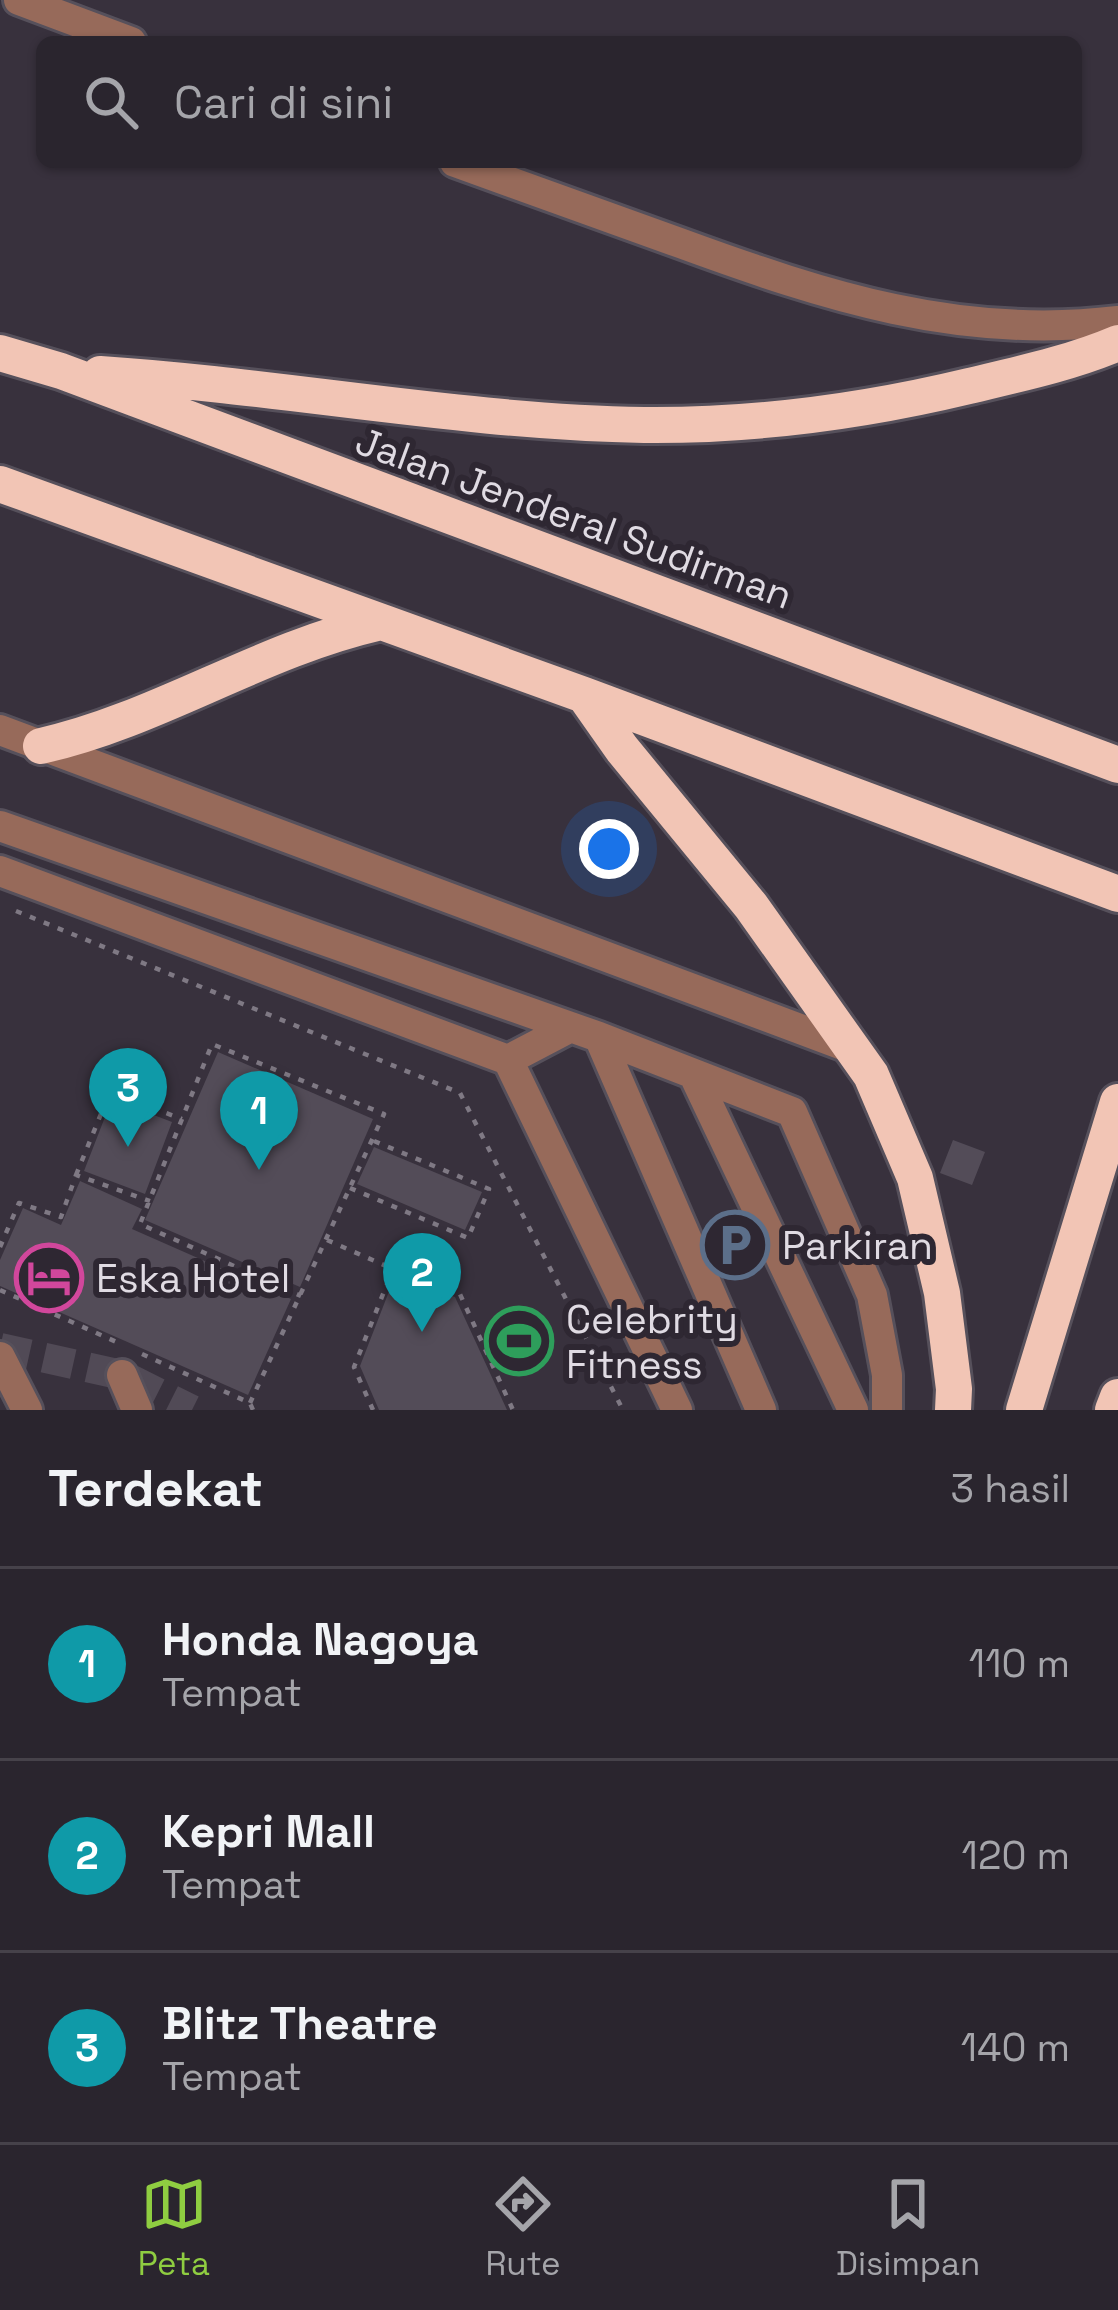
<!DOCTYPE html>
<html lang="id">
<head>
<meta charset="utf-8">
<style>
  :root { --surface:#2a252e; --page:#36313a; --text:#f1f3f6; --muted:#a5a5aa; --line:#46424a; --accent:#8fcd41 }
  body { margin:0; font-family:"Space Grotesk",sans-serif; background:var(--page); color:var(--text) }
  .you { position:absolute; left:609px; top:849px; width:42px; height:42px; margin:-30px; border:9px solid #fff; border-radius:50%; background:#1a73e8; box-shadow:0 0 0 18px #1a73e833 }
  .badge { display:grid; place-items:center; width:78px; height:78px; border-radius:50%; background:var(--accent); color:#fff; font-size:39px; font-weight:700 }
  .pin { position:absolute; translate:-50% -99px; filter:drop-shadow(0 3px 6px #0008) }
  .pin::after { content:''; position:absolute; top:63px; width:42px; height:36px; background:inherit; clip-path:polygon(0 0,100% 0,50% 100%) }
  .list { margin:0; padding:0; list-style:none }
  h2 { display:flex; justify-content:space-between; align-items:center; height:156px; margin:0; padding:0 48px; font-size:51px }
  h2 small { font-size:39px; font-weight:400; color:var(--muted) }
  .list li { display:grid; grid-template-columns:78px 1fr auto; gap:36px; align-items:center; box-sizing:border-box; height:192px; padding:0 48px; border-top:3px solid var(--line) }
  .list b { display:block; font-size:45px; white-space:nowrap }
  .list p { margin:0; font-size:39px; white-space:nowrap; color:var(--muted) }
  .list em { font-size:39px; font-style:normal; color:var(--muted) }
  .icon { flex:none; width:66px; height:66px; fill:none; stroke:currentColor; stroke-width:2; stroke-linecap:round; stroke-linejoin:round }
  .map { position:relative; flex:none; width:1118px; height:1410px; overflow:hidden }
  .search { position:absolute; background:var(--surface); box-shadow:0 3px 9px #0004; left:36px; right:36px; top:36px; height:132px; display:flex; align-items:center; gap:30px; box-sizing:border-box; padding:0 42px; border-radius:18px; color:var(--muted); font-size:45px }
  .sheet { height:732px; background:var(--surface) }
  nav { display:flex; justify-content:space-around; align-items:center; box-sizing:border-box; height:168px; border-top:3px solid var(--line); background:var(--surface); font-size:33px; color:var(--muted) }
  nav a { display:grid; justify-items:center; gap:6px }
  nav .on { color:var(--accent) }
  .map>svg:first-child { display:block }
</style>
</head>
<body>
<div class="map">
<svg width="1118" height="1410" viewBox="0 0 1118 1410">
  <rect width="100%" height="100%" fill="#38313d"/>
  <path fill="#534c58" d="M218,1052L373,1119L300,1287L145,1220Z
    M112,1099L172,1122L145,1194L84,1171Z
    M953,1140L985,1152L972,1185L940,1173Z
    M374,1147L482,1192L465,1230L357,1184Z
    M80,1181L142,1209L132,1229L291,1299L248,1395L0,1286V1260L23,1208L61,1225Z
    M395,1276L455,1297L507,1410H379L360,1366Z"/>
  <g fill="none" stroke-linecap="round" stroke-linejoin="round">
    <path stroke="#514a56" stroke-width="30" stroke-dasharray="30 15" stroke-linecap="butt" d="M0,1348L122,1375L192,1410"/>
    <defs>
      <path id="minor" d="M19,0L131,42
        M455,162C530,189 605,216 680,243C825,296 960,340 1118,321
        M0,730L856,1050
        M0,826L599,1037L792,1112L872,1295L887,1375V1410
        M0,871L508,1060L677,1410
        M599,1037L761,1410
        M508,1060L569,1028
        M694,1075L853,1410
        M0,1357L27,1410
        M122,1375L137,1410"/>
      <path id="highway" d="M0,353L61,371L1118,765
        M100,374C282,386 462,422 644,425C752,426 865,411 969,386C1019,374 1071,363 1118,343
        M0,484L584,695L1118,894
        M584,695L622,749L751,906L871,1075L915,1178L942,1293L954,1389L953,1410
        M41,746C157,720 260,650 377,623
        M1024,1410L1118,1102
        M1113,1410L1118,1397"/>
    </defs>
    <use href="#minor" stroke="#56505b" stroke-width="36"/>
    <use href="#highway" stroke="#56505b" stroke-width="42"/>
    <path stroke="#7f7984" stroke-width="4.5" stroke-dasharray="6 9" stroke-linecap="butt" d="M16,911L460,1093L623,1410
      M76,1175L110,1092L182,1119
      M350,1188L468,1238L489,1189L374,1141
      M327,1240L393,1269
      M0,1247L19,1203L61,1217L76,1175L150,1201
      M0,1290L121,1344
      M142,1354L250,1403L253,1410
      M250,1403L384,1114L212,1044L140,1224L301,1296
      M373,1410L354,1367L393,1269L459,1292L513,1410"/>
    <use href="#minor" stroke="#976a5a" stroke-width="30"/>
    <use href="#highway" stroke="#f2c5b5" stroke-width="36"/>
  </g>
  <defs>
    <symbol id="parking-ring" viewBox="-11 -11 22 22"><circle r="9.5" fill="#2e2732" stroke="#5c6f8a" stroke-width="1.5"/><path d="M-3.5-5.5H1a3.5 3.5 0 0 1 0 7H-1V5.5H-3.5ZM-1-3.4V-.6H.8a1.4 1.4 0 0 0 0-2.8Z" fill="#5c6f8a"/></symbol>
    <symbol id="hotel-ring" viewBox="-11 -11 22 22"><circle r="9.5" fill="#2e2732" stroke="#d1479c" stroke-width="1.5"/><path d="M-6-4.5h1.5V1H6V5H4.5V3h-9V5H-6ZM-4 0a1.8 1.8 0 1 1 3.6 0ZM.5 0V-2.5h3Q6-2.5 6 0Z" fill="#d1479c"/></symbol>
    <symbol id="stadium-ring" viewBox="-11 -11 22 22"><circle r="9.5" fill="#2e2732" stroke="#2e9e5b" stroke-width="1.5"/><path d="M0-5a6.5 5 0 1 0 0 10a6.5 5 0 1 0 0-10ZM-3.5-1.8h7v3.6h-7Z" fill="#2e9e5b"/></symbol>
  </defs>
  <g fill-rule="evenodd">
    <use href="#parking-ring" x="697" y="1207" width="76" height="76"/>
    <use href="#hotel-ring" x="11" y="1240" width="76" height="76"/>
    <use href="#stadium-ring" x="481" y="1303" width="76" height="76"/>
  </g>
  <g text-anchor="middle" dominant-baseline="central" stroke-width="12" stroke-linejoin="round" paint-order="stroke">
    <g font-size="39" fill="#e0dbe3" stroke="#2e2732">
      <text transform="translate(574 518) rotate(20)">Jalan Jenderal Sudirman</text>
    </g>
    <g font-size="39" fill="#e0dbe3" stroke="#2e2732" text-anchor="start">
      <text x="782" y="1245">Parkiran</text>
      <text x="96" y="1278">Eska Hotel</text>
      <text x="566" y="1319">Celebrity<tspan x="566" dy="45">Fitness</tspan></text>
    </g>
  </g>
</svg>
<div class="you"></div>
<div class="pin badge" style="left:259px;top:1170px;background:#0f9aa8">1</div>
<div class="pin badge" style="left:422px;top:1332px;background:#0f9aa8">2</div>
<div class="pin badge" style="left:128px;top:1147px;background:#0f9aa8">3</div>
<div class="search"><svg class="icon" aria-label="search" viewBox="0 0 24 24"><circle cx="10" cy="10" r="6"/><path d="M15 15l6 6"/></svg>Cari di sini</div>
</div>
<section class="sheet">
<h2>Terdekat<small>3 hasil</small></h2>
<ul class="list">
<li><span class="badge" style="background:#0f9aa8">1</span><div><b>Honda Nagoya</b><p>Tempat</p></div><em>110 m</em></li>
<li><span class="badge" style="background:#0f9aa8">2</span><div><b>Kepri Mall</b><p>Tempat</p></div><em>120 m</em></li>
<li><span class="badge" style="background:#0f9aa8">3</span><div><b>Blitz Theatre</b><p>Tempat</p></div><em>140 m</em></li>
</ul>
</section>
<nav>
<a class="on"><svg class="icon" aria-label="map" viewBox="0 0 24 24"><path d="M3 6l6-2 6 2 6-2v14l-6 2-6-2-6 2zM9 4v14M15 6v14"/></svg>Peta</a>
<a><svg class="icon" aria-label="directions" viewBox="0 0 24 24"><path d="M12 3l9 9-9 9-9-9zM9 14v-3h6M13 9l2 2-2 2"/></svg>Rute</a>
<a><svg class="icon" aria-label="saved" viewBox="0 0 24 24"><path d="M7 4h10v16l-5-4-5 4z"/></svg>Disimpan</a>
</nav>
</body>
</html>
